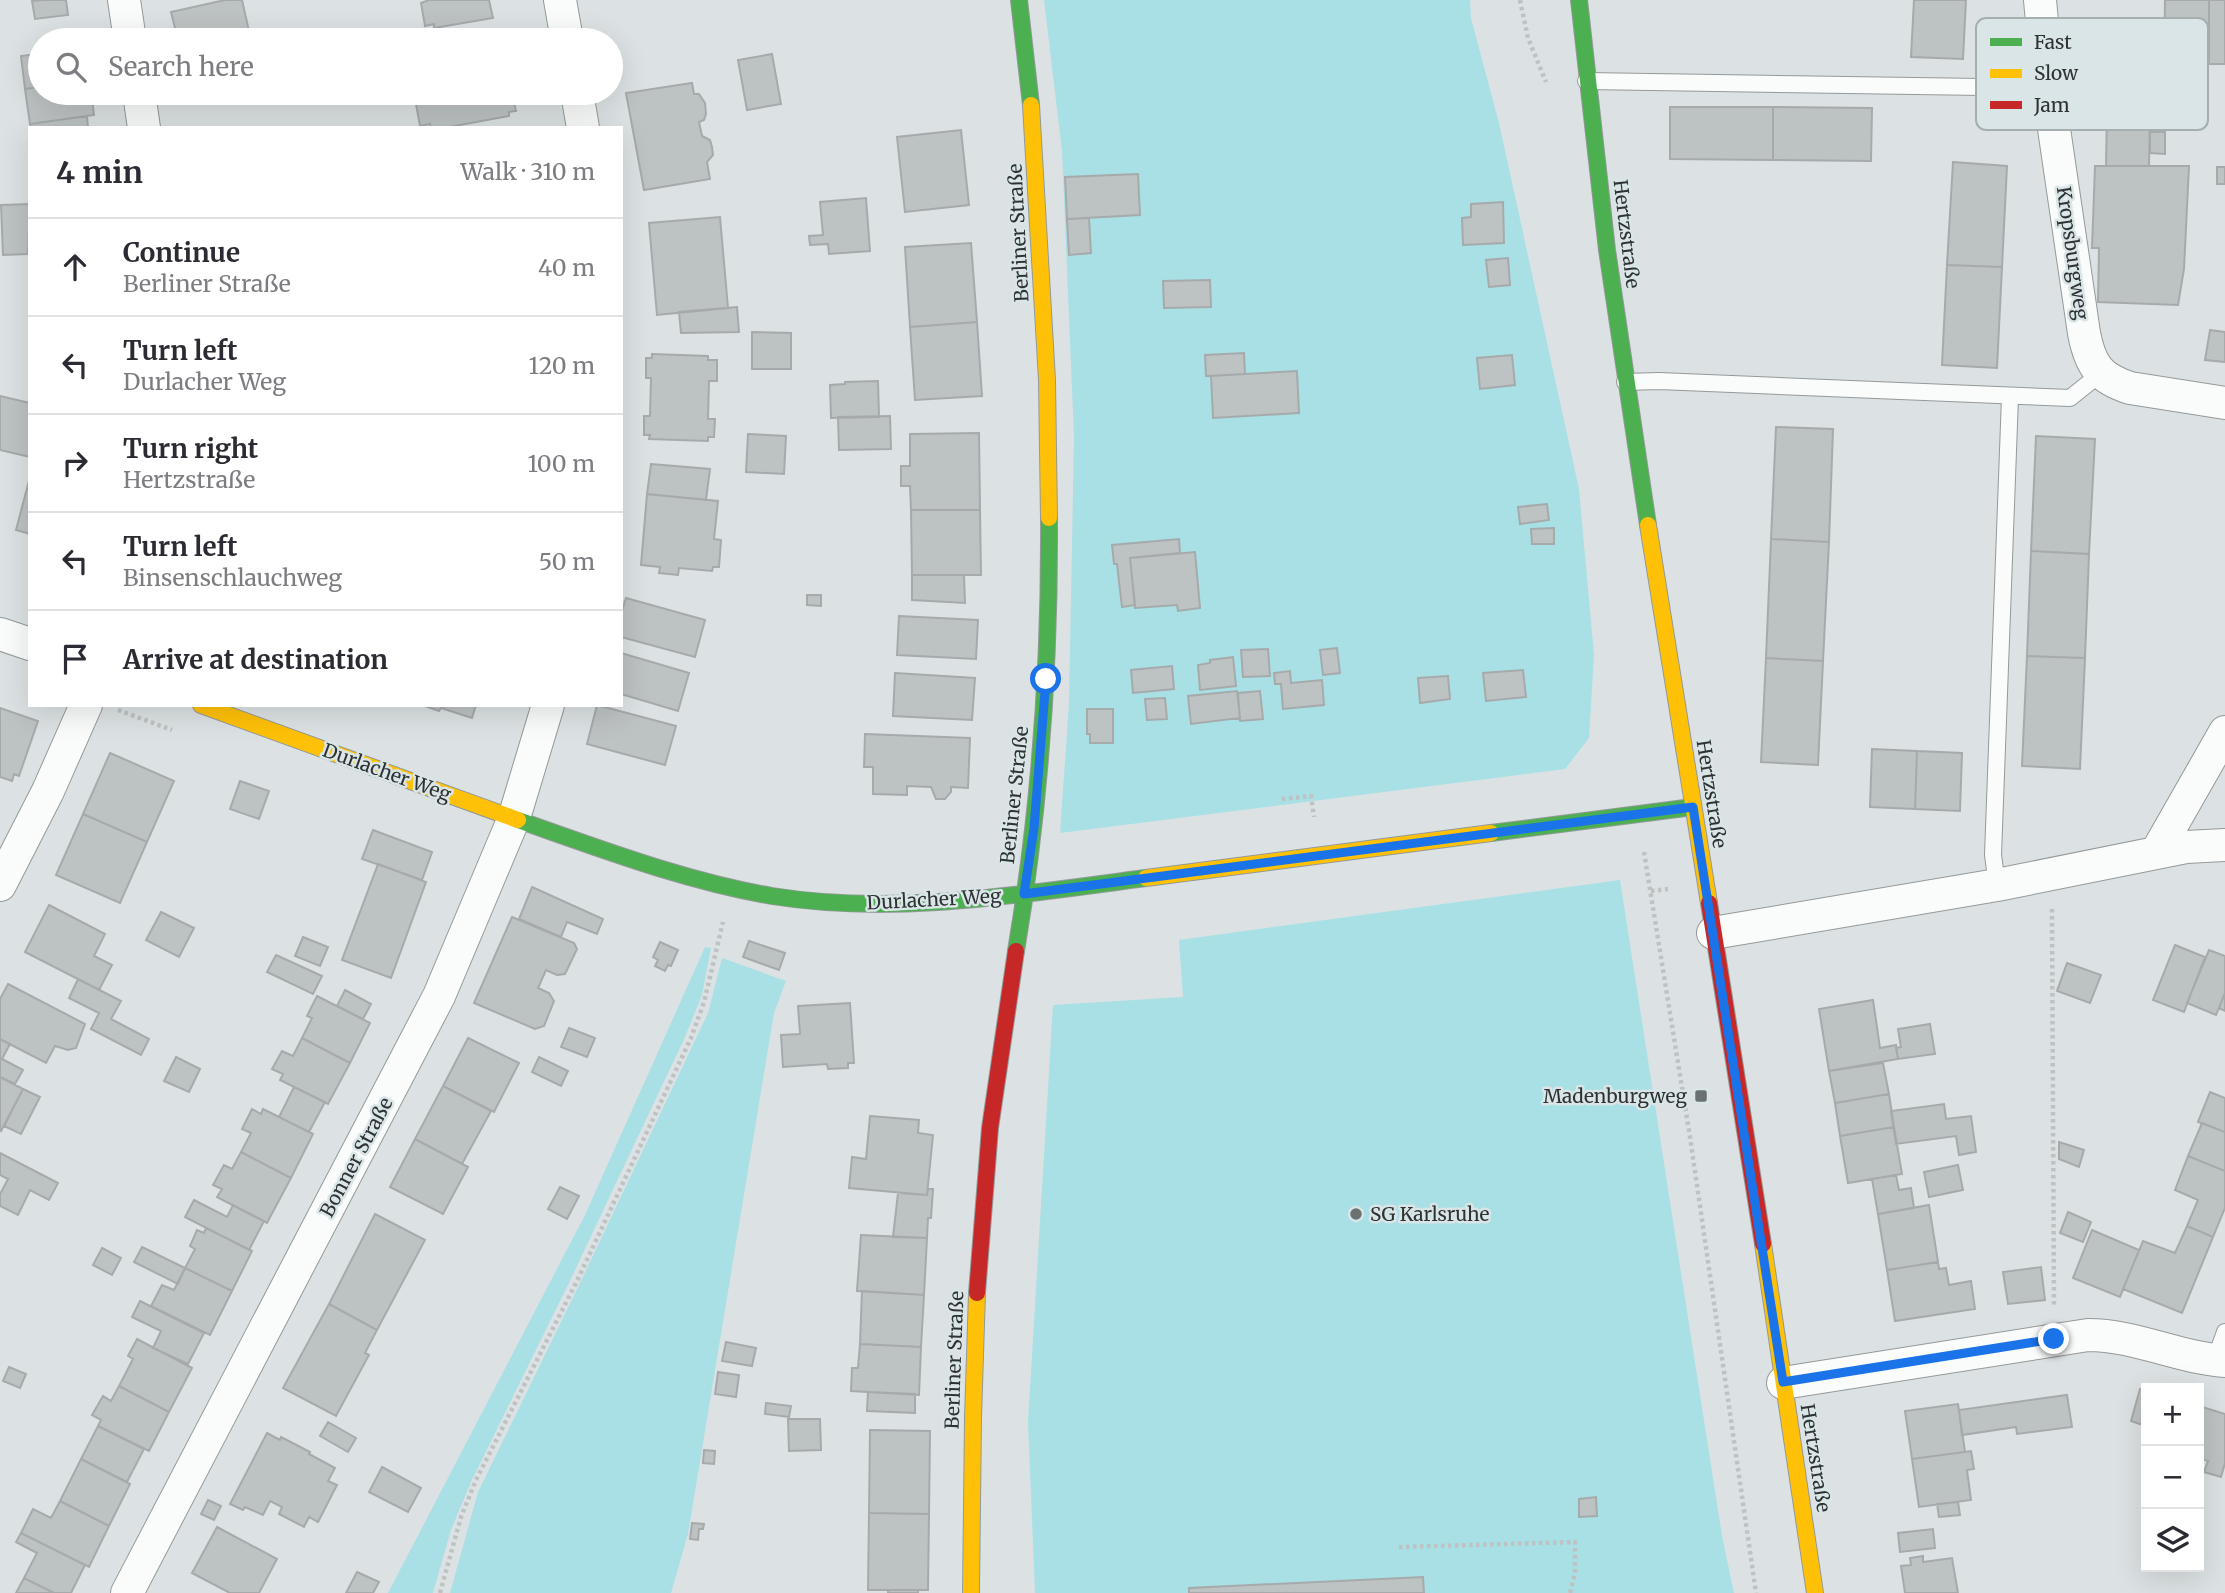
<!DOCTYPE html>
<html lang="en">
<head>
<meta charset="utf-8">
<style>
  :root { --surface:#fff; --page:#f2f2f3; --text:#2b2b33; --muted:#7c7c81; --line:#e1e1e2 }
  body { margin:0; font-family:Merriweather,serif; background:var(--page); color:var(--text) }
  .controls { position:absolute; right:21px; bottom:21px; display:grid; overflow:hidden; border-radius:0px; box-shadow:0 7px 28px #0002 }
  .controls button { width:63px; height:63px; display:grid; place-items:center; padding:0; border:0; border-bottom:2px solid var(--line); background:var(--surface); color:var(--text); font:35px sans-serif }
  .stop { position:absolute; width:21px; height:21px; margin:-16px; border:5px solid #1a73e8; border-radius:50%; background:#fff }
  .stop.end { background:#1a73e8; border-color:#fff; box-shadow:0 2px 7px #0008 }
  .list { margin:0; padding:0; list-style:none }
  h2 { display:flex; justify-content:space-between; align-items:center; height:91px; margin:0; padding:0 28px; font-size:30px }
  h2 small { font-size:23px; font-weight:400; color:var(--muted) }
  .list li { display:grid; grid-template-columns:46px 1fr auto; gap:21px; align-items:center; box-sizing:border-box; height:98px; padding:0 28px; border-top:2px solid var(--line) }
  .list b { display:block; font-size:26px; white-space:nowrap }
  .list p { margin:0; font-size:23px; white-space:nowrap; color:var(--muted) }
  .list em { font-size:23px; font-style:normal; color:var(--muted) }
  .icon { flex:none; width:38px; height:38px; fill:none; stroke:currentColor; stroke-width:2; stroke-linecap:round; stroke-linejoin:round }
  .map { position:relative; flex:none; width:2225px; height:1593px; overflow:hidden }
  .search { position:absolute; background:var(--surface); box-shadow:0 7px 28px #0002; left:28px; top:28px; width:595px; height:77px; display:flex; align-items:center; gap:18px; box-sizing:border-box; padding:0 24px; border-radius:38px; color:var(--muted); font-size:26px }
  .panel { position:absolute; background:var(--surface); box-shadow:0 7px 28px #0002; left:28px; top:126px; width:595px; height:581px; border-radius:0px }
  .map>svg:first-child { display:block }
</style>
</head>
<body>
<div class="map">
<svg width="2225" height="1593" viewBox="0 0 2225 1593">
  <rect width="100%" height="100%" fill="#dce2e3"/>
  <path fill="#a8e0e6" d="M1044,0H1470L1471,18L1499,123L1579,489L1594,655L1589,738L1565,769L1060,833L1069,704L1074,437L1062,151Z
    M1620,880L1722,1536L1734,1593H1035L1028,1422L1053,1005L1183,997L1179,940Z
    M705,947L711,948L702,995L685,1037L568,1285L471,1482L451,1530L433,1593H388L585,1215Z
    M722,958L786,981L774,1013L688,1534L671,1593H450L478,1492L580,1283L708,1013Z"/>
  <path fill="#bdc2c3" stroke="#a6aaab" stroke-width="2" d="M43,0H66L68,15L35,19L32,1Z
    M225,0H242L251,40H178L171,12Z
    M429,0H489L493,18L434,28V24L425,26L421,3Z
    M1914,0H1966L1963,59L1911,57Z
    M2165,0H2209V64L2164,63Z
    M2209,0H2225V64H2209Z
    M36,46H40V87L25,89L21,56L37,54Z
    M772,54L781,104L747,110L738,60Z
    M692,83L694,94H699L705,103L706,114L704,120L699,122L702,136L710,140L712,147L713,155L707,162L710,179L644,190L626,93Z
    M40,87V93H83L84,99L92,98L94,115L30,124L25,89Z
    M414,93H512L516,111L509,112V116L444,128H431L430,124L420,126Z
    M1670,107H1773V160L1670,159Z
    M1773,107L1872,108L1871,161L1773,160Z
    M2107,112H2150L2149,166H2106Z
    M87,116L88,128H31L30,124Z
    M961,130L969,205L905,212L897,137Z
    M2150,132H2165V154L2150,153Z
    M1953,162L2007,166L2002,267L1947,265Z
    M2095,166H2189L2184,269L2178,305L2098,302L2099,248H2092Z
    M2217,167H2225V184H2217Z
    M1138,174L1140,215L1067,219L1065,177Z
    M866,198L870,251L829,254L828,244L810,245L809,236L823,235L820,202Z
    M1503,202L1504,243L1463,245L1462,218L1471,217V204Z
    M30,204L28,254L3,255L1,205Z
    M720,217L728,308L657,315L649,223Z
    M1089,218L1091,253L1069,255L1067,219Z
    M971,243L977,322L910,327L905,247Z
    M1508,258L1510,285L1489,287L1486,260Z
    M1947,265L2002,267L1997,368L1942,365Z
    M1210,280L1211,307L1164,308L1163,281Z
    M737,307L739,332L681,333L679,312Z
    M977,322L982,396L915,400L910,327Z
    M2210,330L2225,332V362L2205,360Z
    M752,332L791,333V369H752Z
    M1244,353L1245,374L1206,376L1205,355Z
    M652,354L708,356V360H717V381H709L708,419H715L714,437H708V441L649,439L650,435H644V416H650L651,378H646V358H652Z
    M1512,355L1515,385L1480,389L1477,358Z
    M1297,371L1299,413L1213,418L1211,376Z
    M878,381L879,417L831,418L830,385L845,384V382Z
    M0,396L30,403V457L0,450Z
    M890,416L891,449L839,450L838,417Z
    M1776,427L1833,429L1829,542L1771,539Z
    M979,433L980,510H911L910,486H901V466H910V434Z
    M748,434L786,436L784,474L746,472Z
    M2036,436L2095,439L2089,554L2031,551Z
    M651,464L710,469L706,500L647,494Z
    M30,477V534L16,530Z
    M647,494L718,501L714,539L721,540L719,567H713L712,571L679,568L678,575L659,573L660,567L641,565Z
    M1547,504L1549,520L1520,524L1518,507Z
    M911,510H980L981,575H912Z
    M1554,528V544H1532L1531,529Z
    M1179,539L1180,553L1130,558L1135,605L1122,607L1117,564H1114L1112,545Z
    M1771,539L1829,542L1823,661L1766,658Z
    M2031,551L2089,554L2085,658L2027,656Z
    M1195,552L1200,608L1178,611L1177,605L1135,608L1130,558Z
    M912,575H964L965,603L912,600Z
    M807,595H821V606L807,605Z
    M626,598L705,620L695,657L621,637V614Z
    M899,616L978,620L976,659L897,655Z
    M1337,648L1340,673L1323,675L1320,650Z
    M1268,649L1270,676L1243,677L1241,650Z
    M621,653L689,673L678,711L621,694Z
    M2027,656L2085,658L2080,769L2022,766Z
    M1233,657L1236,686L1200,690L1198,665L1210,663V660Z
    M1766,658L1823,661L1818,765L1761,762Z
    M1172,666L1174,689L1133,693L1131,670Z
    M1523,670L1526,697L1486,701L1483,673Z
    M1290,671L1291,683L1322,680L1324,705L1283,709L1281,684H1275L1274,673Z
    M895,673L975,678L972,720L893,716Z
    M1448,676L1450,699L1420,703L1418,678Z
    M1237,691L1240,718L1191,724L1188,696Z
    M1260,691L1263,719L1240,721L1238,693Z
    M1165,698L1167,719L1147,720L1145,699Z
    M422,705H476L472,718L441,708L439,711Z
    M597,705L676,726L665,765L587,744Z
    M0,708L38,721L19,776L14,774L12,781L0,777Z
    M1087,709H1113V743H1090V734H1087Z
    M865,734L970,738L968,788L951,787V792L945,799H936L931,787L907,786V795L873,794V767H864Z
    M1872,749L1917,751L1915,809L1870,807Z
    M1917,751L1962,753L1960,811L1915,809Z
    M110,753L174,781L147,842L83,814Z
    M240,781L269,791L259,819L230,809Z
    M83,814L147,842L120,903L56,875Z
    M373,830L432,852L422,880L362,859Z
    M378,864L426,882L391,978L342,960Z
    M532,887L603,919L597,934L567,922L561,937L519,919Z
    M49,905L105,934L94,956L112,965L99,990L25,952Z
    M161,912L194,928L179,957L146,940Z
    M512,917L574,943L577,949L565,974L557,975L546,970L538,988L549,993L554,1001L544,1026L535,1029L474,1003Z
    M303,937L328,947L320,966L295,956Z
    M749,941L785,953L779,970L743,957Z
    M660,942L678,950L671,966L668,965L665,971L655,966L658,960L653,957Z
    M2175,945L2205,957L2184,1012L2153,1000Z
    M2209,950L2225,956V993L2216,1015L2187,1003Z
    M276,955L322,976L313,994L267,972Z
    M2067,963L2101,975L2090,1003L2057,991Z
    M78,979L121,1001L111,1019L149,1039L141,1055L91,1029L99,1013L69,998Z
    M8,984L85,1024L76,1048L68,1050L55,1046L46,1063L0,1039V999Z
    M345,990L371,1004L363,1019L337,1006Z
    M2225,993V1011L2219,1008Z
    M317,996L370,1023L350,1063L302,1038L312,1018L307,1016Z
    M1873,1000L1880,1048L1896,1045L1898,1059L1829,1071L1819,1009Z
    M850,1003L854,1063H848V1068L828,1069L827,1064L783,1067L781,1035L800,1034L798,1006Z
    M1930,1024L1935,1054L1898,1059L1896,1048L1901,1047L1898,1029Z
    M569,1028L595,1038L587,1057L561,1047Z
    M302,1038L350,1063L328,1104L280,1080L283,1074L272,1069L282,1051L293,1056Z
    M468,1038L519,1063L494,1112L443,1086Z
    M0,1039L10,1044L2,1059L23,1070L15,1084L0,1077Z
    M176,1057L200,1069L189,1092L164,1081Z
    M539,1057L568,1071L561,1086L532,1072Z
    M1883,1063L1889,1094L1835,1103L1829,1071Z
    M0,1077L23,1089L1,1131L0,1130Z
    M443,1086L491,1111L462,1164L415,1139Z
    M294,1087L325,1102L309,1132L279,1117Z
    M23,1089L40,1097L21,1134L4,1126Z
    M2210,1092L2225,1098V1132L2198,1122Z
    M1889,1094L1894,1127L1840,1136L1835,1103Z
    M1944,1104L1946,1119L1971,1116L1976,1152L1959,1155L1956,1136L1896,1144L1891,1111Z
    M252,1109L261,1114L263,1109L313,1134L291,1178L241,1152L251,1133L242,1129Z
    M870,1116L919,1120L918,1133L933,1135L927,1195L849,1188L852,1157L866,1159Z
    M2202,1123L2225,1132V1171L2188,1156Z
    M1894,1127L1902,1174L1848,1183L1840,1136Z
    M415,1139L468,1167L443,1214L390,1187Z
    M2059,1142L2084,1150L2079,1167L2059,1159Z
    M241,1152L291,1178L267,1223L217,1197L222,1189L213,1185L224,1165L232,1169Z
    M0,1153L58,1183L49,1200L30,1190L18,1215L0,1206V1194L8,1179L0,1175Z
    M2188,1156L2225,1171V1208L2213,1237L2187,1226L2198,1200L2175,1190Z
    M1958,1165L1963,1190L1929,1197L1924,1172Z
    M1896,1175L1899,1190L1911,1188L1914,1208L1878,1214L1872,1179Z
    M560,1187L579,1196L567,1219L548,1209Z
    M928,1189H933L931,1218H928L927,1238L893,1237L898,1193L927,1195Z
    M194,1200L227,1217L233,1205L264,1221L249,1250L185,1217Z
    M1929,1205L1938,1262L1887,1270L1878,1214Z
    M2068,1212L2091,1222L2083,1242L2060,1233Z
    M375,1214L425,1240L377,1330L329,1304Z
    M2187,1226L2213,1237L2182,1313L2123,1289L2143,1241L2175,1253Z
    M206,1228L252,1251L232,1291L185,1268L195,1249L190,1246L197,1230L204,1233Z
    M2092,1230L2139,1250L2120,1297L2073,1278Z
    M861,1235L927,1238L924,1295L857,1291Z
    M142,1247L185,1268L178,1284L134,1262Z
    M102,1248L121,1258L112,1275L93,1265Z
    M1938,1262L1939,1269L1946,1268L1949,1285L1971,1281L1975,1309L1895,1321L1887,1270Z
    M2041,1267L2045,1300L2008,1304L2003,1272Z
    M185,1268L232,1291L210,1335L151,1306L162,1285L174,1290Z
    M862,1291L924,1295L921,1347L860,1344Z
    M140,1301L204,1333L188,1364L153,1348L161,1331L132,1317Z
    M329,1304L377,1330L365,1353L369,1355L336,1416L283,1388Z
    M137,1339L192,1368L169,1412L119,1386L133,1359L128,1356Z
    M726,1342L756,1348L752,1366L722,1361Z
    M860,1344L921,1347L919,1395L851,1391L852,1368H858Z
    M9,1367L26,1374L20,1388L3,1381Z
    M718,1372L739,1375L736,1397L715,1394Z
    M119,1386L169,1412L149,1451L98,1426L101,1420L92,1415L103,1396L111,1401Z
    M2140,1389L2146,1390V1426L2131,1421Z
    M868,1392L915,1394V1413L867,1411Z
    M2067,1395L2072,1427L2017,1434L2016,1427L1962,1435L1959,1410Z
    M766,1403L791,1406L789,1417L765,1414Z
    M1958,1404L1965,1452L1912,1459L1905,1411Z
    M2199,1406L2225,1414V1463L2221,1477L2204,1472L2208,1461L2199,1458Z
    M788,1419H820L821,1450L789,1451Z
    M328,1422L356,1438L348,1452L320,1436Z
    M98,1426L144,1449L127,1482L81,1459Z
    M870,1430L930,1431L929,1514L869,1513Z
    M267,1433L280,1440L281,1437L310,1452L309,1454L335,1468L328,1481L337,1485L318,1522L309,1517L304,1527L279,1514L282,1507L270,1501L263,1515L245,1507L243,1510L230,1504Z
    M704,1450L715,1451L714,1464L703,1463Z
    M1971,1451L1974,1469L1967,1470L1971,1500L1919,1507L1912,1459Z
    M81,1459L130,1484L109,1526L60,1501Z
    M382,1467L421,1488L408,1512L369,1492Z
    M1596,1497L1597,1516L1579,1517V1499Z
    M208,1500L221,1506L214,1520L201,1514Z
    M60,1501L109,1526L89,1567L21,1533L33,1509L51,1518Z
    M1958,1502L1960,1515L1939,1517L1937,1504Z
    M869,1513L929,1514L928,1590H868Z
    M692,1523L704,1524L703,1529H699L698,1540L690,1539Z
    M217,1527L277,1559L259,1593H230L192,1573Z
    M1933,1529L1935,1548L1900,1552L1898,1533Z
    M21,1533L85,1565L71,1593H54L24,1578L37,1553L16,1542Z
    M1923,1556V1562L1952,1558L1958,1593H1905L1901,1566L1911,1565L1910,1558Z
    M357,1572L379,1582L373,1593H346Z
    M1423,1577L1424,1593H1189V1588Z
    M24,1578L54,1593H16Z
    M888,1590H918V1593H888Z"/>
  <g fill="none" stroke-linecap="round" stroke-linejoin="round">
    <defs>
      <path id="lane" d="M1586,81L2048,88
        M1625,382L1659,381L2070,398L2100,374
        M1997,885L1993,855L2010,397
        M2215,1360L2225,1332"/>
      <path id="street" d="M124,0L130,40
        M560,0L567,40
        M2040,0L2048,88L2084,333C2090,365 2099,378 2130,388L2225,403
        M139,93L144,128
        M577,93L583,128
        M0,634L30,644
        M2156,853L2225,732
        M0,885L48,791L86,705
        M1713,933L1997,885L2186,847L2225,845
        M1783,1383L2088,1335C2136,1335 2178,1358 2225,1361
        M127,1593L439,996L514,818L548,705"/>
      <path id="fast" d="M1019,0L1031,105
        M1579,0L1607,250L1648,525
        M518,820C601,849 685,881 772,896C896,916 1023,894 1146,878
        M1491,833L1693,807
        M1016,951C1040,808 1050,663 1049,518"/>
      <path id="slow" d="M1031,105L1047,380L1049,518
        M1648,525L1709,903
        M201,705L518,820
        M1146,878L1491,833
        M1763,1244L1815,1593
        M971,1593L973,1418L977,1293"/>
      <path id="jam" d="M1709,903L1763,1244
        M977,1293L990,1128L1016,951"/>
    </defs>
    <use href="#lane" stroke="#949999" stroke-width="18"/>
    <use href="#street" stroke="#949999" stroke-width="34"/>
    <use href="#fast" stroke="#949999" stroke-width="18"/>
    <use href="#slow" stroke="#949999" stroke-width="18"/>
    <use href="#jam" stroke="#949999" stroke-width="18"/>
    <path stroke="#bec2c2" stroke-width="4.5" stroke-dasharray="3.5 3.5" stroke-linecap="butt" d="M1520,0L1528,38L1546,82
      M118,710L172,730
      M1282,799L1311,796L1314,817
      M1644,852L1690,1137L1756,1593
      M1651,891L1668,889
      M2052,909L2054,1306
      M1399,1547L1575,1542V1573L1570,1593
      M440,1593L461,1517L476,1480L577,1281L691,1038L704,1002L723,922"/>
    <use href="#lane" stroke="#fafbfb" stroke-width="16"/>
    <use href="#street" stroke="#fafbfb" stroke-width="32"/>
    <use href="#fast" stroke="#4caf50" stroke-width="16"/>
    <use href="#slow" stroke="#ffc107" stroke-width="16"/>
    <use href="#jam" stroke="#c62828" stroke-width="16"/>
  </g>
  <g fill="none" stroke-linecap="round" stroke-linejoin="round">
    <path stroke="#1a73e8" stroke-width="9" d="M1046,679L1034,828L1024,894L1693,807L1783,1382L2054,1339"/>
  </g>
  <g fill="#6b7071" stroke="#d9e5e6" stroke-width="2.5">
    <rect x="1694" y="1089" width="14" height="14" rx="3.5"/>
    <circle cx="1356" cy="1214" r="7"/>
  </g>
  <g text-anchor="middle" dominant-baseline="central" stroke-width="5" stroke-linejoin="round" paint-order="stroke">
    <g font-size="19" fill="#2e3233" stroke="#d9e5e6">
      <text transform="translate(1018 233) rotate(-93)">Berliner Straße</text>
      <text transform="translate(1627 234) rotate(83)">Hertzstraße</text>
      <text transform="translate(2073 253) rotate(82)">Kropsburgweg</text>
      <text transform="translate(387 772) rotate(20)">Durlacher Weg</text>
      <text transform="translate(1712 794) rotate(81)">Hertzstraße</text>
      <text transform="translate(1014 795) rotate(-84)">Berliner Straße</text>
      <text transform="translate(934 899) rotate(-3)">Durlacher Weg</text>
      <text transform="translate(356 1157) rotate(-62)">Bonner Straße</text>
      <text transform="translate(954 1360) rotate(-88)">Berliner Straße</text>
      <text transform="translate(1816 1458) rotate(81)">Hertzstraße</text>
    </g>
    <g font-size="19" fill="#2e3233" stroke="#d9e5e6" text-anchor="end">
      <text x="1687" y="1096">Madenburgweg</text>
      <text x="1370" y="1214" text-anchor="start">SG Karlsruhe</text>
    </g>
  </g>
  <rect x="1976" y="18" width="232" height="112" rx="10" fill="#d9e5e6" stroke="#a6afb0" stroke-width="2"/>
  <rect x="1990" y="38" width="32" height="8" fill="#4caf50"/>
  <rect x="1990" y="69" width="32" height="9" fill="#ffc107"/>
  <rect x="1990" y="101" width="32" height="8" fill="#c62828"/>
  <g font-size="19" fill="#2e3233">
    <text x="2034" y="49">Fast</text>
    <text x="2034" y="80">Slow</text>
    <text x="2034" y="112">Jam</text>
  </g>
</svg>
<div class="controls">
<button>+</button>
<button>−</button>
<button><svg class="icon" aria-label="layers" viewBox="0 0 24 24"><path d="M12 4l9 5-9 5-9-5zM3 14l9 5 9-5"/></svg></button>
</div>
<div class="stop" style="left:1046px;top:679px"></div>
<div class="stop end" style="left:2054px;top:1339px"></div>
<div class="search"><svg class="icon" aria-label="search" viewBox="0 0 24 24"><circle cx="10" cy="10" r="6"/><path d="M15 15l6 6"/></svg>Search here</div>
<section class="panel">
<h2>4 min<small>Walk · 310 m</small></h2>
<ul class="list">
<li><svg class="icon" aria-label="ahead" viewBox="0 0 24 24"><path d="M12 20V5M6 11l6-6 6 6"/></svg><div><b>Continue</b><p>Berliner Straße</p></div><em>40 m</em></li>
<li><svg class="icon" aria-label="left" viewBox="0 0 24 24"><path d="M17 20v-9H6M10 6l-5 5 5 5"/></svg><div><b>Turn left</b><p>Durlacher Weg</p></div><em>120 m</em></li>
<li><svg class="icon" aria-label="right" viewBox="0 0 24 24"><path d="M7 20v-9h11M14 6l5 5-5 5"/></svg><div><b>Turn right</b><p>Hertzstraße</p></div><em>100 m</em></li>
<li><svg class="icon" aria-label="left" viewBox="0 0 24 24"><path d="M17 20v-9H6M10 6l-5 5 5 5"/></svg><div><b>Turn left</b><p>Binsenschlauchweg</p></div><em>50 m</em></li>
<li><svg class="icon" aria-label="arrive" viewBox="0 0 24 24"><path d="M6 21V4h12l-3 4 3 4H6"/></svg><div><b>Arrive at destination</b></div></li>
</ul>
</section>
</div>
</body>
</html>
